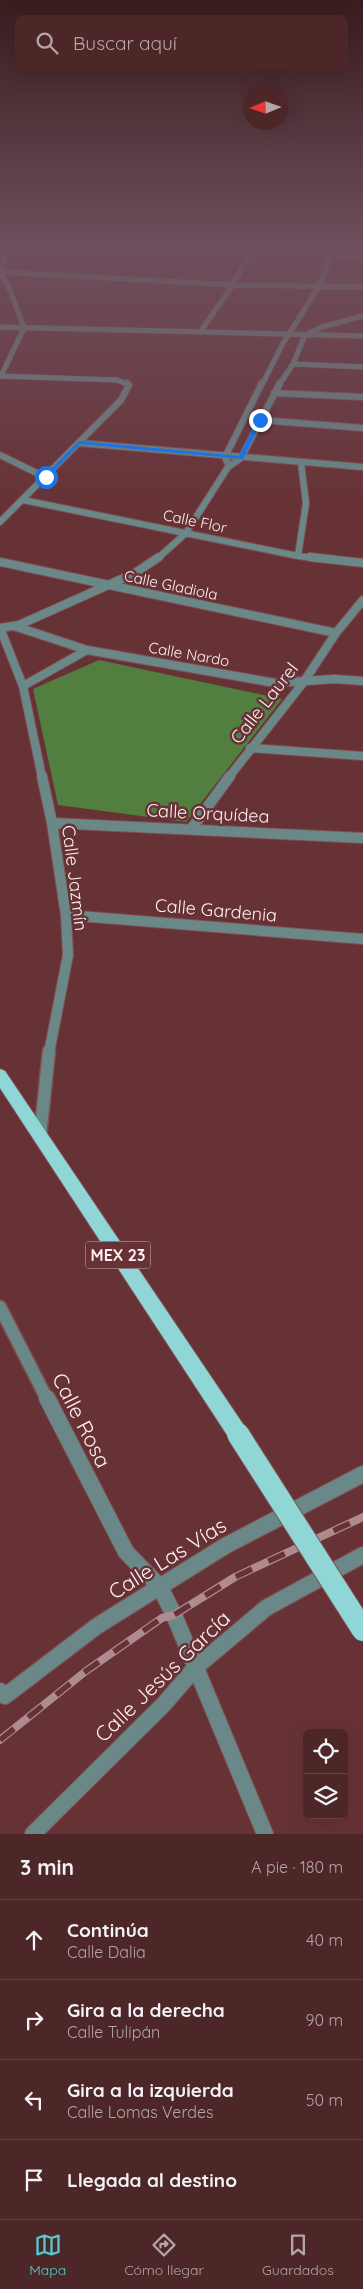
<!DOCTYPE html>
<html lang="es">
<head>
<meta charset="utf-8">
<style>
  :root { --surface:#4d2628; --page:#573234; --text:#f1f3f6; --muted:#b3a5a8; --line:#644345; --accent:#52cdcf }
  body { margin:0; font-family:Quicksand,sans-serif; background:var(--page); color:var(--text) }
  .controls { position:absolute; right:15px; bottom:15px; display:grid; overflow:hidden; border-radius:8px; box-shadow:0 5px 20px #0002 }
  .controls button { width:45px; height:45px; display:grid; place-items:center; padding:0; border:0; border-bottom:1px solid var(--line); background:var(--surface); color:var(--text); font:25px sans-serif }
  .compass { position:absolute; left:243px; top:85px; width:45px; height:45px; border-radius:50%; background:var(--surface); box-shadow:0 5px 20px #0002; rotate:268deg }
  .stop { position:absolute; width:15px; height:15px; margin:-11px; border:4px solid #1a73e8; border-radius:50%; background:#fff }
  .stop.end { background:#1a73e8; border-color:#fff; box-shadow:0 1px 5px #0008 }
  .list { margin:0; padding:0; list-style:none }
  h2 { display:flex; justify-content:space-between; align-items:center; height:65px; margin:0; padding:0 20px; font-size:21px }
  h2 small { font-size:16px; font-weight:400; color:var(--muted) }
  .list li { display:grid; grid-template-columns:32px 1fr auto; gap:15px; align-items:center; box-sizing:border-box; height:80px; padding:0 20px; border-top:1px solid var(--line) }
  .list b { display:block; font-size:19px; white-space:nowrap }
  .list p { margin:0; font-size:16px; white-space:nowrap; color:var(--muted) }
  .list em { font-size:16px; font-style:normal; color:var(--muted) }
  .icon { flex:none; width:28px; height:28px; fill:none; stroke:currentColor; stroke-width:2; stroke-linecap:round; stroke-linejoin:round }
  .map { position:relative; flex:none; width:363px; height:1834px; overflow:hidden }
  .search { position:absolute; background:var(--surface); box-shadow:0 5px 20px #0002; left:15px; right:15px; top:15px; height:55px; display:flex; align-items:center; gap:12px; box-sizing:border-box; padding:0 18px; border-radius:8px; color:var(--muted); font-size:19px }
  .sheet { height:385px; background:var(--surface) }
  nav { display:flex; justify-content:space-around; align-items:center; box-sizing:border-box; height:70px; border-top:1px solid var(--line); background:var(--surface); font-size:14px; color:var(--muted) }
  nav a { display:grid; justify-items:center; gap:2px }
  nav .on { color:var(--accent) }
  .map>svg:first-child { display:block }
</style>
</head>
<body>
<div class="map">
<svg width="363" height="1834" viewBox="0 0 363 1834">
  <rect width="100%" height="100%" fill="#673236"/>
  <path fill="#527e40" d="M99,660L282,699L186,822L58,805L33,689Z"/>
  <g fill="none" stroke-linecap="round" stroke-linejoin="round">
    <defs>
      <path id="minor-far5" d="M191,246L251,250
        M331,254L363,258
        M0,272L233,285L363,287
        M0,327L363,336
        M200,332L233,285L253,246
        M293,364L363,367
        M0,376L117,380L129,385
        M1,376L24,328L10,290L0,272L10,246
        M262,385L282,345L318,288L335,246
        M279,385L293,364L305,335L322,327L363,316"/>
      <path id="minor-far4" d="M274,393L363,397
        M260,420L363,428
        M79,443L363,467
        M0,455L45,477
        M227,462L225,457L262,383
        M23,500L298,556L321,559
        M0,522L121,400L129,385L127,383
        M298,556L306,503L301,463
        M157,559L186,533L228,467L241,458L280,383"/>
      <path id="minor-far3" d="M310,557L363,563
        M0,562L336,633
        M14,626L87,650L275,683L335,679L363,681
        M0,628L23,686L42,777
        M0,628L19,625L135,573L159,557
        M23,686L87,650
        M250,748L363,756
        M229,777L303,683L336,633L363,600"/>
      <path id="minor-far2" d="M42,776L52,823L66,915L68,955L49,1053
        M52,823L363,838
        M192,828L230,776
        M66,915L363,939"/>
      <path id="minor-far1" d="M40,1137L49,1051
        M0,1307L47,1399"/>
      <path id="minor" d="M47,1398L126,1552L160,1587L174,1615L265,1834
        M0,1691L5,1696L97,1626L225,1546L363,1474
        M33,1834L164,1704L196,1667L266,1608L363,1555"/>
      <path id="trunk" d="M0,1069L5,1071L245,1427L248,1434L245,1441L238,1444L231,1441L0,1088Z"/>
    </defs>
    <use href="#minor-far5" stroke="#7f5054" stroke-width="6"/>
    <use href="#minor-far4" stroke="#7f5054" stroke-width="8"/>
    <use href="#minor-far3" stroke="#7f5054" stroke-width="10"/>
    <use href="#minor-far2" stroke="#7f5054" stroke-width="12"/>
    <use href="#minor-far1" stroke="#7f5054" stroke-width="15"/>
    <use href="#minor" stroke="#7f5054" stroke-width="18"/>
    <use href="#trunk" stroke="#7f5054" stroke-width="2"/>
    <use href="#minor-far5" stroke="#6a8888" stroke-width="5"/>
    <use href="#minor-far4" stroke="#6a8888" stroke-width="6"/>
    <use href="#minor-far3" stroke="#6a8888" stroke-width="8"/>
    <use href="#minor-far2" stroke="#6a8888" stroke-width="10"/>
    <use href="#minor-far1" stroke="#6a8888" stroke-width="12"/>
    <use href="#minor" stroke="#6a8888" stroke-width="16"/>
    <use href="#trunk" fill="#90d6d7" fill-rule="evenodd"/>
    <defs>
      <path id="rail" d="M0,1740L86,1671L162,1618L174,1615L235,1577L363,1517"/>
    </defs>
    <use href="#rail" stroke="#ae8b8e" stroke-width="8"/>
    <use href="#rail" stroke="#673236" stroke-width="5.5" stroke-dasharray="18" stroke-linecap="butt"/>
    <defs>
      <path id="trunk-bridge" d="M238,1434L363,1630"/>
    </defs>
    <use href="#trunk-bridge" stroke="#7f5054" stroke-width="24" stroke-linecap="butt"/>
    <use href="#trunk-bridge" stroke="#90d6d7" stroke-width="22"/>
  </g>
  <linearGradient id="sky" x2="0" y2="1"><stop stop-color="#391c1e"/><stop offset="0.49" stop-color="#6e4f5d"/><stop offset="1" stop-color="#6e4f5d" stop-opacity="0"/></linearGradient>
  <rect width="363" height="503" fill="url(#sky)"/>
  <path fill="#1a73e8" d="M258,419L262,420L243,459L80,444L47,478L43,477L79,441L239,456Z"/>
  <g text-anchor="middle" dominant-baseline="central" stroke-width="5" stroke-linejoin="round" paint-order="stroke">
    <g font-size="15" fill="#fef0f0" stroke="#673236">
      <text transform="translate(195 521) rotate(12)">Calle Flor</text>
      <text transform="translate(171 585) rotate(12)">Calle Gladiola</text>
      <text transform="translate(189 654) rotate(10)">Calle Nardo</text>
    </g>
    <rect fill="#673236" stroke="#d1b7b8" stroke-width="1" x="85.5" y="1241.5" width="65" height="27" rx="4"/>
    <g font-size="16" font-weight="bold" fill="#fef0f0">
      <text x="118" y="1255">MEX 23</text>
    </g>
    <g font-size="18" fill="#fef0f0" stroke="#673236">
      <text transform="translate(264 703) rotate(-52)">Calle Laurel</text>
      <text transform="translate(208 813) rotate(3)">Calle Orquídea</text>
      <text transform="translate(75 878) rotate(83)">Calle Jazmín</text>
      <text transform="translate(216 910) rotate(5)">Calle Gardenia</text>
    </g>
    <g font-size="21" fill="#fef0f0" stroke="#673236">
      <text transform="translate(82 1420) rotate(63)">Calle Rosa</text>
      <text transform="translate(167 1558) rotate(-32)">Calle Las Vías</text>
      <text transform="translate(162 1676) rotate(-44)">Calle Jesús García</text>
    </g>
  </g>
</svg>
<div class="controls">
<button><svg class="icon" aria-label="locate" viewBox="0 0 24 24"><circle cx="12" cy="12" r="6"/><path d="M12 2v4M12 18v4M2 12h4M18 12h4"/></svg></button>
<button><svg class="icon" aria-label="layers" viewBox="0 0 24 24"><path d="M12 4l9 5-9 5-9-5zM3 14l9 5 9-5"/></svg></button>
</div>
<svg class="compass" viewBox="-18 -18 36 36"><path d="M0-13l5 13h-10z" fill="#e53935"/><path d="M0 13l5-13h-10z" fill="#b3a5a8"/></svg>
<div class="stop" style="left:46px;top:477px"></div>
<div class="stop end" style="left:260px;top:420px"></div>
<div class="search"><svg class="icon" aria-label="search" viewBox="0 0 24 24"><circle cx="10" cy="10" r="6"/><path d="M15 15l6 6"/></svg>Buscar aquí</div>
</div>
<section class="sheet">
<h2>3 min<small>A pie · 180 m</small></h2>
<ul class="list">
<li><svg class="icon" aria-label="ahead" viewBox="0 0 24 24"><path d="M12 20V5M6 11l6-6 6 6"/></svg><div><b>Continúa</b><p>Calle Dalia</p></div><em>40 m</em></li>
<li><svg class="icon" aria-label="right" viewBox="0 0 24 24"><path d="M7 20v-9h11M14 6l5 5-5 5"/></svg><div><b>Gira a la derecha</b><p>Calle Tulipán</p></div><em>90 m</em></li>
<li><svg class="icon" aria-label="left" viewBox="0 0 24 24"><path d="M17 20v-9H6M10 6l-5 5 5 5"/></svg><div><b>Gira a la izquierda</b><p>Calle Lomas Verdes</p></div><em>50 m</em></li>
<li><svg class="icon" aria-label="arrive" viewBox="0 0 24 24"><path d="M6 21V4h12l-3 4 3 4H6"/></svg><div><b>Llegada al destino</b></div></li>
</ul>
</section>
<nav>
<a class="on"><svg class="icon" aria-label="map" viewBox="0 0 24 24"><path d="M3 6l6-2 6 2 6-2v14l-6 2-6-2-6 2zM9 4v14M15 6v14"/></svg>Mapa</a>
<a><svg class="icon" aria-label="directions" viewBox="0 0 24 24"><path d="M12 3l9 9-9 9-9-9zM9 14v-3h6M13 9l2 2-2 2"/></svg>Cómo llegar</a>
<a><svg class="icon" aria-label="saved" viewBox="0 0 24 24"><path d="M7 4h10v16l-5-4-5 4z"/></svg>Guardados</a>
</nav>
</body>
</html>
